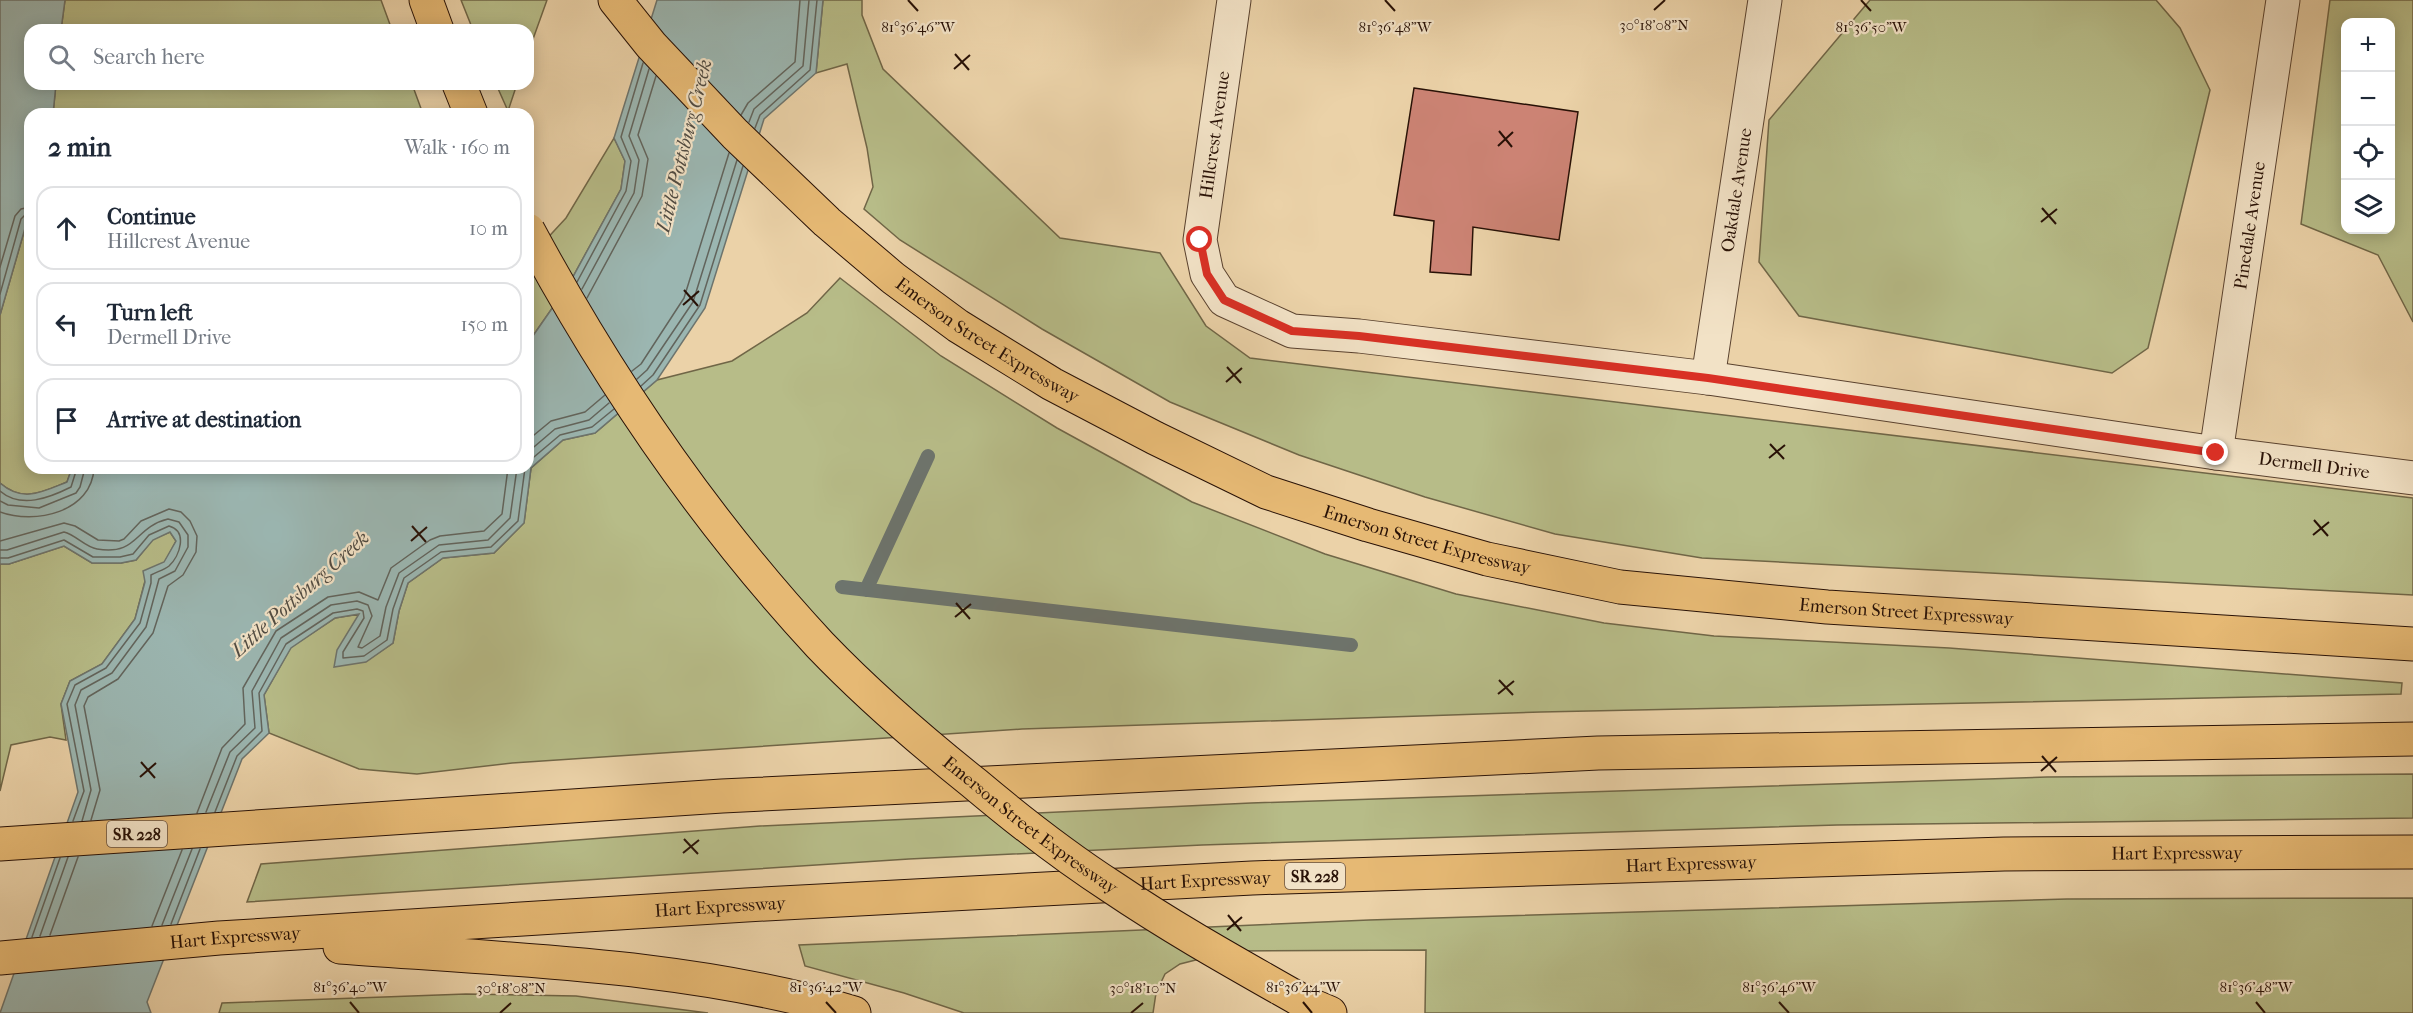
<!DOCTYPE html>
<html lang="en">
<head>
<meta charset="utf-8">
<style>
  :root { --surface:#fff; --page:#f6f6f7; --text:#1f2937; --muted:#747a83; --line:#e0e1e3 }
  body { margin:0; font-family:"IM FELL French Canon",serif; background:var(--page); color:var(--text) }
  .controls { position:absolute; right:18px; top:18px; display:grid; overflow:hidden; border-radius:12px; box-shadow:0 3px 15px #0003 }
  .controls button { width:54px; height:54px; display:grid; place-items:center; padding:0; border:0; border-bottom:2px solid var(--line); background:var(--surface); color:var(--text); font:30px sans-serif }
  .stop { position:absolute; width:18px; height:18px; margin:-14px; border:4px solid #d93025; border-radius:50%; background:#fff }
  .stop.end { background:#d93025; border-color:#fff; box-shadow:0 2px 6px #0008 }
  .list { margin:0; padding:0; list-style:none }
  h2 { display:flex; justify-content:space-between; align-items:center; height:78px; margin:0; padding:0 24px; font-size:26px }
  h2 small { font-size:20px; font-weight:400; color:var(--muted) }
  .list li { display:grid; grid-template-columns:39px 1fr auto; gap:18px; align-items:center; box-sizing:border-box; height:84px; margin:0 12px 12px; padding:0 12px; border:2px solid var(--line); border-radius:18px }
  .list b { display:block; font-size:22px; white-space:nowrap }
  .list p { margin:0; font-size:20px; white-space:nowrap; color:var(--muted) }
  .list em { font-size:20px; font-style:normal; color:var(--muted) }
  .icon { flex:none; width:33px; height:33px; fill:none; stroke:currentColor; stroke-width:2; stroke-linecap:round; stroke-linejoin:round }
  .map { position:relative; flex:none; width:2413px; height:1013px; overflow:hidden }
  .search { position:absolute; background:var(--surface); box-shadow:0 3px 15px #0003; left:24px; top:24px; width:510px; height:66px; display:flex; align-items:center; gap:15px; box-sizing:border-box; padding:0 21px; border-radius:18px; color:var(--muted); font-size:22px }
  .panel { position:absolute; background:var(--surface); box-shadow:0 3px 15px #0003; left:24px; top:108px; width:510px; height:366px; border-radius:18px }
  .map>svg:first-child { display:block }
</style>
</head>
<body>
<div class="map">
<svg width="2413" height="1013" viewBox="0 0 2413 1013">
  <rect width="100%" height="100%" fill="#ebd2a8"/>
  <filter id="stains"><feTurbulence type="fractalNoise" baseFrequency=".00333" numOctaves="4"/><feColorMatrix values="0 0 0 0 .2 0 0 0 0 .09 0 0 0 0 .02 0 0 0 .5 -.17"/></filter>
  <radialGradient id="worn" r=".72"><stop offset=".6" stop-color="#630" stop-opacity="0"/><stop offset="1" stop-color="#630" stop-opacity=".3"/></radialGradient>
  <path fill="#b7bc88" stroke="#706647" stroke-width="1.5" fill-rule="evenodd" d="M65,0H381L392,30H61Z
    M461,0H547L528,53V30H473Z
    M823,0H862V15L883,69L1060,238L1160,253L1206,326L1250,358L2413,498V595L1702,558L1555,534L1425,497L1299,455L1170,402L1042,329L900,240L864,209L873,187L867,148L847,64L816,73Z
    M1870,0H2156L2180,28L2210,90L2148,348L2112,373L1799,316L1759,262L1769,120Z
    M2330,0H2413V322L2378,255L2301,224ZM2346,22H2390V230H2346Z
    M56,84H412L423,114H53Z
    M496,84H517L508,111Z
    M614,138L625,161L621,189L569,284L528,343V259L566,218Z
    M30,211V468H72L67,482C42,492 23,503 0,483V315Z
    M840,278L941,356L1057,428L1192,502L1325,554L1456,594L1604,623L1714,636L1949,648L2402,683L2401,694L1541,712L1022,729L512,763L417,774L359,769L269,733L264,695L291,647L335,618L360,614L353,626L366,661L393,643L399,611L408,583L443,558L494,553L524,523L531,468L563,440L595,433L657,380L732,361L807,313Z
    M170,532L176,541L165,562L145,581L135,619L102,664L70,681L61,704L66,740L50,737L11,745L0,791V564H9L64,546L92,563H121L136,560L153,539Z
    M2413,774V818L1837,825L1202,845L909,859L247,902L261,864L760,826L1251,803L2047,777Z
    M2413,898V1013H1425L1426,950L1231,951L1180,964L1165,974L1156,993L1153,1013H964L904,993L805,966L799,945L1369,920L2067,899Z
    M466,994L576,996L708,1013H219L222,1003Z"/>
  <path fill="#9bb6b1" stroke="#6d746d" stroke-width="1.5" d="M0,0H65L61,30H30V84H56L53,114H30V211L0,315Z
    M657,0H823L816,73L764,119L705,308L657,380L595,433L563,440L531,468L524,523L494,553L443,558L408,583L399,611L393,643L366,662L334,667L337,650L359,614L335,618L291,648L264,695L269,733L242,759L147,1002L151,1013H0L78,792L61,704L70,681L102,664L135,619L145,582L143,571L164,562L176,541L170,532L153,540L136,560L121,563H92L64,546L9,564H0V483C23,503 42,492 67,482L72,468H528V343L569,284L621,189L625,161L614,138Z"/>
  <g fill="none" stroke-linecap="round" stroke-linejoin="round">
    <path stroke="#62645c" stroke-width="1.5" d="M741,115L748,103L795,62L800,0
      M749,122L754,109L803,66L809,0
      M755,128L760,115L810,70L817,0
      M0,267L15,216L21,209L30,207
      M577,282L626,191L631,161L621,137L643,63
      M582,289L634,193L639,160L629,136L649,69
      M0,294L21,219L25,215L30,214
      M587,298L642,196L648,159L638,135L656,76
      M632,371L641,364L684,298L729,153
      M637,379L647,370L693,302L737,160
      M641,386L653,375L700,305L743,166
      M528,440L551,421L585,412L605,395
      M528,452L555,429L589,420L609,403
      M528,462L560,435L592,427L614,409
      M0,491C21,509 49,498 71,487L77,468
      M0,501L8,505L39,508L76,493L80,487L85,468
      M0,512C35,525 92,512 94,468
      M0,541L64,523L75,526L98,540L119,541L124,539L141,521L169,509L181,512L190,521L197,536L196,552L183,575L168,586L153,633L118,679L88,697L84,706L100,790L91,820
      M0,550H7L64,532C76,535 85,547 97,549C138,556 134,527 168,519L179,522L188,535V547L175,571L159,579L146,627L112,673L81,690L75,705L91,790L82,821
      M0,558H8L64,540L93,557H120L133,554L149,535L169,526C188,531 180,556 169,566C164,570 156,572 151,575V583L140,623L106,668L75,685L67,704L84,791L73,821
      M206,812L230,752L255,728L252,691L281,638L331,605L357,601L368,605L372,616L358,647L362,648L380,636L386,607L399,573L439,545L488,540L510,518L517,468
      M215,812L237,756L262,731L259,693L286,644L333,613L357,609L363,611L364,618L343,652V658L364,656L387,640L393,609L404,578L441,552L491,547L518,521L525,468
      M197,813L222,748L245,724L243,688L276,631L328,597L359,592L378,600L391,568L430,540L440,536L484,531L502,514L508,468
      M171,924L200,849
      M162,925L192,849
      M152,926L182,850
      M50,935L78,857
      M40,936L68,857
      M32,937L60,858"/>
    <path stroke="#6d746d" stroke-width="14" d="M842,587L1351,645
      M866,590L928,456"/>
  </g>
  <path fill="#cc8374" stroke="#281106" stroke-width="1.5" d="M1414,88L1578,112L1559,240L1473,227L1471,275L1430,272L1434,221L1394,215Z"/>
  <g fill="none" stroke-linecap="round" stroke-linejoin="round">
    <defs>
      <g id="minor">
        <path id="s1" d="M1234,0L1200,240L1207,274L1224,300L1292,331L1359,336L1708,378L2216,453L2413,478"/>
        <path id="s2" d="M1708,378L1765,0"/>
        <path id="s3" d="M2216,453L2283,0"/>
      </g>
      <g id="motorway">
        <path d="M426,0L437,30"/>
        <path id="s4" d="M615,0L651,45L735,134L827,222L893,278L958,326L1052,384L1155,438L1266,492L1368,525L1487,559L1620,587L1827,607L2413,644"/>
        <path d="M459,84L471,114"/>
        <path d="M0,844L722,796L1598,753L2413,739"/>
        <path d="M340,947C509,960 692,964 854,1013"/>
        <path id="s5" d="M0,958L219,938L746,905L1252,878L2004,854L2413,852"/>
        <path d="M1304,1002L1330,1013"/>
      </g>
    </defs>
    <use href="#minor" stroke="#59412e" stroke-width="35"/>
    <use href="#motorway" stroke="#281106" stroke-width="35"/>
    <use href="#minor" stroke="#f2e2c6" stroke-width="33"/>
    <use href="#motorway" stroke="#e6b974" stroke-width="33"/>
    <defs>
      <g id="motorway-bridge">
        <path id="s6" d="M528,230C608,379 705,521 820,645C868,695 920,740 974,783C1018,820 1064,856 1112,887C1174,929 1239,965 1304,1002"/>
      </g>
    </defs>
    <use href="#motorway-bridge" stroke="#281106" stroke-width="35" stroke-linecap="butt"/>
    <use href="#motorway-bridge" stroke="#e6b974" stroke-width="33"/>
  </g>
  <g fill="none" stroke-linecap="round" stroke-linejoin="round">
    <path stroke="#d93025" stroke-width="8" d="M1200,240L1207,274L1224,300L1292,331L1359,336L1708,378L2216,453"/>
  </g>
  <path fill="none" stroke="#281106" stroke-width="2" d="M908,0L918,11M1385,0L1395,11M1861,0L1871,11M1654,10L1665,0M955,54L969,70M954,69L970,55M1499,131L1512,147M1498,146L1513,132M2042,208L2056,224M2041,222L2057,209M684,290L698,306M683,305L699,291M1227,367L1241,383M1226,382L1242,368M1770,444L1784,459M1769,458L1785,445M2314,520L2328,536M412,526L426,542M2313,535L2329,522M411,541L427,527M956,603L970,619M955,617L971,604M1499,680L1513,695M1498,694L1514,681M2042,756L2056,772M141,762L155,778M2041,771L2057,757M140,777L156,763M684,839L698,854M683,853L699,840M1228,915L1241,931M1227,930L1242,917M350,1002L359,1013M826,1002L836,1013M1303,1002L1312,1013M1779,1002L1789,1013M2256,1002L2265,1013M500,1013L511,1003M1131,1013L1143,1003"/>
  <g text-anchor="middle" dominant-baseline="central" stroke-width="4.5" stroke-linejoin="round" paint-order="stroke">
    <g fill="#f2e2c6" stroke="#655040" stroke-width="1.5">
      <rect x="107" y="821" width="60" height="26" rx="4.5"/>
      <rect x="1285" y="863" width="60" height="26" rx="4.5"/>
    </g>
    <g font-size="16" font-weight="bold" fill="#281106">
      <text x="137" y="834">SR 228</text>
      <text x="1315" y="876">SR 228</text>
    </g>
    <g font-size="18" fill="#281106" stroke="#f2e2c6">
      <text transform="translate(1215 135) rotate(-82)">Hillcrest Avenue</text>
      <text stroke="none"><textPath href="#s2" startOffset="190">Oakdale Avenue</textPath></text>
      <text stroke="none"><textPath href="#s3" startOffset="230">Pinedale Avenue</textPath></text>
      <text stroke="none"><textPath href="#s4" startOffset="507">Emerson Street Expressway</textPath></text>
      <text stroke="none"><textPath href="#s1" startOffset="1414">Dermell Drive</textPath></text>
      <text stroke="none"><textPath href="#s4" startOffset="993">Emerson Street Expressway</textPath></text>
      <text stroke="none"><textPath href="#s4" startOffset="1479">Emerson Street Expressway</textPath></text>
      <text stroke="none"><textPath href="#s6" startOffset="786">Emerson Street Expressway</textPath></text>
      <text stroke="none"><textPath href="#s5" startOffset="2180">Hart Expressway</textPath></text>
      <text stroke="none"><textPath href="#s5" startOffset="1694">Hart Expressway</textPath></text>
      <text stroke="none"><textPath href="#s5" startOffset="1208">Hart Expressway</textPath></text>
      <text stroke="none"><textPath href="#s5" startOffset="722">Hart Expressway</textPath></text>
      <text stroke="none"><textPath href="#s5" startOffset="236">Hart Expressway</textPath></text>
    </g>
    <g font-size="20" font-style="italic" fill="#504b42" stroke="#f2e2c6">
      <text transform="translate(684 146) rotate(-76)">Little Pottsburg Creek</text>
      <text transform="translate(300 594) rotate(-42)">Little Pottsburg Creek</text>
    </g>
  </g>
  <g font-size="15" text-anchor="middle" fill="#281106" stroke="#f2e2c6" stroke-width="4.5" stroke-linejoin="round" paint-order="stroke">
    <text x="1654" y="30">30°18'08"N</text>
    <text x="1871" y="32">81°36'50"W</text>
    <text x="918" y="32">81°36'46"W</text>
    <text x="1395" y="32">81°36'48"W</text>
    <text x="350" y="992">81°36'40"W</text>
    <text x="826" y="992">81°36'42"W</text>
    <text x="1303" y="992">81°36'44"W</text>
    <text x="1779" y="992">81°36'46"W</text>
    <text x="2256" y="992">81°36'48"W</text>
    <text x="511" y="993">30°18'08"N</text>
    <text x="1143" y="993">30°18'10"N</text>
  </g>
  <rect width="100%" height="100%" filter="url(#stains)"/>
  <rect width="100%" height="100%" fill="url(#worn)"/>
</svg>
<div class="controls">
<button>+</button>
<button>−</button>
<button><svg class="icon" aria-label="locate" viewBox="0 0 24 24"><circle cx="12" cy="12" r="6"/><path d="M12 2v4M12 18v4M2 12h4M18 12h4"/></svg></button>
<button><svg class="icon" aria-label="layers" viewBox="0 0 24 24"><path d="M12 4l9 5-9 5-9-5zM3 14l9 5 9-5"/></svg></button>
</div>
<div class="stop" style="left:1200px;top:240px"></div>
<div class="stop end" style="left:2216px;top:453px"></div>
<div class="search"><svg class="icon" aria-label="search" viewBox="0 0 24 24"><circle cx="10" cy="10" r="6"/><path d="M15 15l6 6"/></svg>Search here</div>
<section class="panel">
<h2>2 min<small>Walk · 160 m</small></h2>
<ul class="list">
<li><svg class="icon" aria-label="ahead" viewBox="0 0 24 24"><path d="M12 20V5M6 11l6-6 6 6"/></svg><div><b>Continue</b><p>Hillcrest Avenue</p></div><em>10 m</em></li>
<li><svg class="icon" aria-label="left" viewBox="0 0 24 24"><path d="M17 20v-9H6M10 6l-5 5 5 5"/></svg><div><b>Turn left</b><p>Dermell Drive</p></div><em>150 m</em></li>
<li><svg class="icon" aria-label="arrive" viewBox="0 0 24 24"><path d="M6 21V4h12l-3 4 3 4H6"/></svg><div><b>Arrive at destination</b></div></li>
</ul>
</section>
</div>
</body>
</html>
